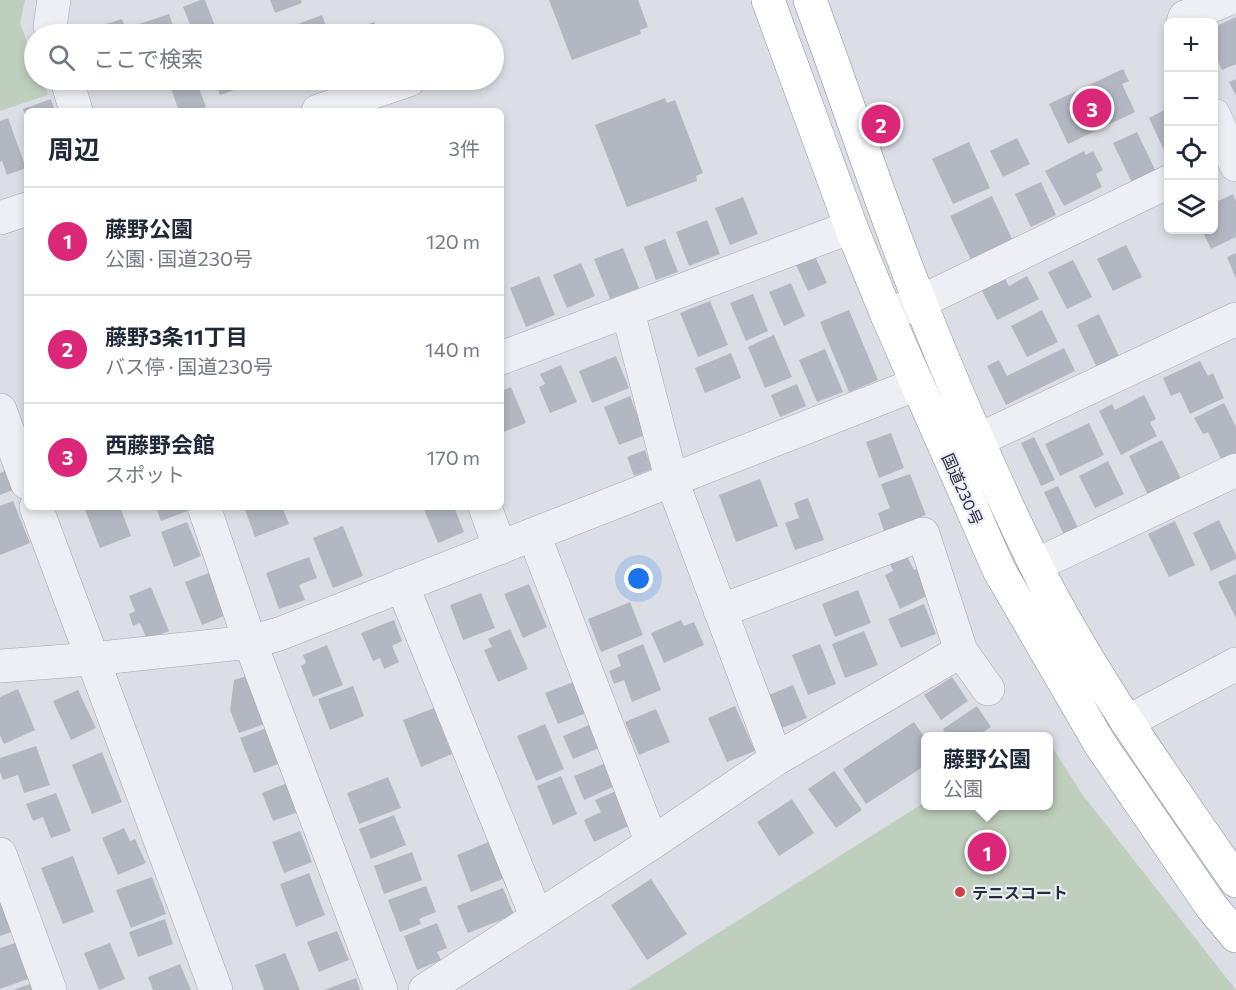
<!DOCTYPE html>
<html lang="ja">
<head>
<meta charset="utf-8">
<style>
  :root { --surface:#fff; --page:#f6f6f7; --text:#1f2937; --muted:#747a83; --line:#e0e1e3; --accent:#db2777 }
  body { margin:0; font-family:Commissioner,"Noto Sans JP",sans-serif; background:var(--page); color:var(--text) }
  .controls { position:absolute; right:18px; top:18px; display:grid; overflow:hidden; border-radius:9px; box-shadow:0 3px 9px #0003 }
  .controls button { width:54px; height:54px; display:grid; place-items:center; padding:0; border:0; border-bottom:2px solid var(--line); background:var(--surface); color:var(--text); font:30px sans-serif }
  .you { position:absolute; left:639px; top:579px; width:21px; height:21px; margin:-15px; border:4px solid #fff; border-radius:50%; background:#1a73e8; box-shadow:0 0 0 9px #1a73e833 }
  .badge { display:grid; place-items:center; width:39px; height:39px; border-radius:50%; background:var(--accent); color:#fff; font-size:20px; font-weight:700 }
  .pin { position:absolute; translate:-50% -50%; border:3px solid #fff; box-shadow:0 2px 6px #0006 }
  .popup { position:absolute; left:921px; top:732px; width:132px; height:78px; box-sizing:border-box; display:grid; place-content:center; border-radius:9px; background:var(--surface); filter:drop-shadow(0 2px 4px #0005); font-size:20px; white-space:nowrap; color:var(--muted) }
  .popup b { font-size:22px; color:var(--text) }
  .popup::after { content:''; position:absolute; left:50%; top:100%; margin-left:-12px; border:12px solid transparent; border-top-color:var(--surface) }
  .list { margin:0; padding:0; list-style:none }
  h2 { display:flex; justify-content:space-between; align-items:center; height:78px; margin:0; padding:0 24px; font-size:26px }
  h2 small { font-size:20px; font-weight:400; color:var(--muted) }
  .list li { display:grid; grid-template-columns:39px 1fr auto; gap:18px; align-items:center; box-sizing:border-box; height:108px; padding:0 24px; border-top:2px solid var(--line) }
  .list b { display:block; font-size:22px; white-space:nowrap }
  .list p { margin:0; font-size:20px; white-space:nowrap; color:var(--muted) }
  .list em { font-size:20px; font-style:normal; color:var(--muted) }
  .icon { flex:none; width:33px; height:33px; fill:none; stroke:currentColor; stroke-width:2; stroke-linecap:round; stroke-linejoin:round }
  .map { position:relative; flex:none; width:1236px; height:990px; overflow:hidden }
  .search { position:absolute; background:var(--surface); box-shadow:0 3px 9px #0003; left:24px; top:24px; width:480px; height:66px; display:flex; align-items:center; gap:15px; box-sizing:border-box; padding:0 21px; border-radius:33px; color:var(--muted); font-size:22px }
  .panel { position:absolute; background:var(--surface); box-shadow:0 3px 9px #0003; left:24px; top:108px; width:480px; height:402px; border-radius:9px }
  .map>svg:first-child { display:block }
</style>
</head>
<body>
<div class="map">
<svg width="1236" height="990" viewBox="0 0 1236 990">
  <rect width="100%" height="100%" fill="#dcdee6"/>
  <path fill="#bfcfbd" d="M0,0H25L20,23L34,60V80H42L48,95L0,111Z
    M1049,742L1082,794L1236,990H628L925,802L926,806H1048Z"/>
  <path fill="#b3b7c2" d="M200,0H205L218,34H194L183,7Z
    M270,0H301L302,3L275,13Z
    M549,0H638L648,27L640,30L641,34L572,60Z
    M169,14L176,34H142L139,24Z
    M322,15L329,34H301L298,24Z
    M1236,17V64L1222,70L1214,52V27Z
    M122,19L127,34H94L93,28Z
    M374,22L379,34H348L347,32Z
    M1123,69L1129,81L1122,84L1135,112L1068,144L1049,104Z
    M1236,79V96L1229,82Z
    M168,80H196L206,107L194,111H179Z
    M215,80H249L251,84L220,95Z
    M665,98L667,103L675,100L703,173L696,176L697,181L627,207L595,125Z
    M51,99L55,111H27V120L23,109Z
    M1168,108V159L1149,118Z
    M8,118L26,168L7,175L2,161L0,162V121Z
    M1137,132L1157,174L1133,185L1113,143Z
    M1017,138L1030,164L1003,177L990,151Z
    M969,142L990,188L953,204L932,159Z
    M1084,151L1086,155L1093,151L1103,170L1096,174L1102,187L1064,206L1045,171Z
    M1041,182L1056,215L1031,227L1015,194Z
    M1233,194L1236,201V237L1211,249L1202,230H1214V203Z
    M992,196L1013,241L971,260L950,216Z
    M743,197L758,234L730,245L715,208Z
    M707,220L720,254L689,266L676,232Z
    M665,239L678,272L656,280L644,247Z
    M1126,245L1142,277L1113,291L1097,259Z
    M623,248L639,288L610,299L594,259Z
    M1236,253V279L1227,257Z
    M815,256L827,283L808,291L796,265Z
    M1073,260L1092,297L1067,309L1048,272Z
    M581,263L595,296L567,308L553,275Z
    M539,276L555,315L526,327L510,288Z
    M1027,276L1039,299L997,320L981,289L1004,277L1009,286Z
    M791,283L805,316L784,326L769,292Z
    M753,294L768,331L746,341L730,303Z
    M710,301L728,345L698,357L680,313Z
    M849,310L878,380L849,392L820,322Z
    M1042,310L1058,342L1027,357L1011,326Z
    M1099,314L1120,358L1097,368L1077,325Z
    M774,335L792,377L765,388L748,347Z
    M1064,348L1075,371L1006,405L987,366L999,360L1007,376Z
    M825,349L843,392L817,402L799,360Z
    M731,353L741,378L705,393L695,368Z
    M616,356L629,388L592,403L579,371Z
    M1200,361L1208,376L1213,373L1224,398L1190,414L1180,392L1171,396L1163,378Z
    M561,365L577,402L550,413L539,387L545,384L540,374Z
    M797,384L806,406L780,417L771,395Z
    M511,387L526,423L501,433V391Z
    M1144,395L1156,419L1150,422L1157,436L1121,455L1099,411L1112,404L1115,410Z
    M630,396L645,435L619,445L604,407Z
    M1224,403L1236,427V454L1222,461L1208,432L1203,434L1194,418Z
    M1089,423L1104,455L1060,476L1045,444Z
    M891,433L904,468L879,478L866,442Z
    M1034,437L1055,480L1041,486L1021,443Z
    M1162,440L1183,483L1150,499L1129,456Z
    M645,450L652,469L634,476L627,457Z
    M1108,461L1124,494L1095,508L1079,476Z
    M5,471L13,490L0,495V473Z
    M910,474L926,515L884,531L878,513L890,508L881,484Z
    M760,479L778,526L736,542L719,495Z
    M1058,486L1078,528L1064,535L1044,492Z
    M808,498L824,540L795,550L785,523L799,518L794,503Z
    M13,501L30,543L0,555V506Z
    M92,507H120L131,536L100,548L85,510Z
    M156,507H189L190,510L161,521Z
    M244,507H282L289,524L255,537Z
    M423,507H454L464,532L438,543Z
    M1219,520L1236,555V559L1211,571L1193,533Z
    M1175,521L1195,565L1169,577L1148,534Z
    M187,522L201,556L174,567L161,532Z
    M343,526L363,576L333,588L313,538Z
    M907,556L914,570L919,568L931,594L900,609L885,575L893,571L890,564Z
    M309,557L317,578L299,585L305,600L279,609L266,573Z
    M214,571L221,590L215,593L224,616L202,625L185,582Z
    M1236,574V618L1218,582Z
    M529,584L547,627L523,638L504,594Z
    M151,587L169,631L147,640L140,623L133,626L129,614L135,611L129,596Z
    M858,590L871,623L835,637L822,604Z
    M481,593L495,628L463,640L450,605Z
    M630,602L643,635L601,652L588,619Z
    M924,604L936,634L901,648L888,619Z
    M394,620L402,641L392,646L399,662L384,669L380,658L373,661L361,633Z
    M681,620L684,626L694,622L704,645L664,663L651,633Z
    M510,629L528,669L498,682L484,650L492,647L488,639Z
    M864,631L878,665L845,678L832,644Z
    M643,644L661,690L632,702L624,680L614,684L609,671L621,666L617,655Z
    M820,644L836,684L808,695L792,655Z
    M327,645L343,685L313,697L301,666L306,663L303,655Z
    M250,675L267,723L239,733L230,710L234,680Z
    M952,677L968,701L941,720L924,695Z
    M576,681L589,712L558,724L545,693Z
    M793,685L807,718L782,728L769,695Z
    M353,686L364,716L330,730L318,699Z
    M18,689L35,730L4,744L0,735V697Z
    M78,690L96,728L71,740L53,701Z
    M735,706L755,751L727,762L708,718Z
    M977,706L991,727L977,736H948L943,729Z
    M434,708L452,754L421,767L403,720Z
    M656,709L670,742L639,755L625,722Z
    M914,722L926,739V765L866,804L843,769Z
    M545,724L564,769L536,781L517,736Z
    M589,725L599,748L573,759L563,736Z
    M267,728L281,763L254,773L240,738Z
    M36,746L50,785L24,793L18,775L3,780L0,772V758Z
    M102,752L122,802L92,814L72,765Z
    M606,763L615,786L584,800L574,776Z
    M834,771L862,810L836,828L808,789Z
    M561,776L577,814L553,825L537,786Z
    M388,777L401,808L359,824L347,793Z
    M290,782L301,811L273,821L262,793Z
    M616,791L631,825L594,842L584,820L601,812L595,800Z
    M56,793L71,831L51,838L43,817L33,821L26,804Z
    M792,799L814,833L779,856L757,822Z
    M394,815L406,845L371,859L359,829Z
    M124,828L130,841L135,839L146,863L118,875L102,838Z
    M300,831L312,862L284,873L272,842Z
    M491,841L505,878L471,892L457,855Z
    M412,852L422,880L384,894L374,866Z
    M73,856L94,912L63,924L41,868Z
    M309,873L325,915L296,927L280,884Z
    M152,877L166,914L131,928L116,890Z
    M651,879L687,934L647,960L611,905Z
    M426,886L436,912L419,919L421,924L400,932L388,900Z
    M503,888L514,915L468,933L457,906Z
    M0,899L15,931L0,936Z
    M165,919L173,944L138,957L129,932Z
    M437,923L447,948L437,952L441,960L417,970L404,936Z
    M337,931L349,960L319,972L307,942Z
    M15,943L28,979L0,989V948Z
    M110,943L125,979L99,990L84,953Z
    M285,953L300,990H264L255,965Z
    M180,964L191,990H153L148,977Z
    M356,978L360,990H324Z
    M35,982L37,990H13Z"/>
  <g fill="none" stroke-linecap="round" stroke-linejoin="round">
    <defs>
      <path id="minor" d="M1183,22L1185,17L1226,0
        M53,34L50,26L54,0
        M67,80L76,111
        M318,111L409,80
        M1214,115L1236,165
        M0,218L27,209
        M628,312L672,481L776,759
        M887,315L920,302L1168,182
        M501,358L851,227
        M0,410L27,483
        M978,440L1236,319
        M36,507L216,990
        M204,507L250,642L381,990
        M485,507L500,548
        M534,535L652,843
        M1036,565L1236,470
        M402,585L537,918
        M720,611L923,534L961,651L988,689
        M0,666L92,659L250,642L279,634L917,384
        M1127,722L1236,664
        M0,854L50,990
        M425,990L652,843L776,759L961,651"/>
      <path id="highway" d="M768,0L851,227L887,315L999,570L1100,744L1211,906L1236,936
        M810,0C847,100 880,202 920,302C955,390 993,478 1035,564C1091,676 1165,778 1236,881"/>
    </defs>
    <use href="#minor" stroke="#a2a5af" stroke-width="34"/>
    <use href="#highway" stroke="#838a9c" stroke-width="34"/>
    <use href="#minor" stroke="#eeeff4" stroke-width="33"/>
    <use href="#highway" stroke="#fff" stroke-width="33"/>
  </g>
  <circle fill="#cb4144" stroke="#ebedf4" stroke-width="2" cx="960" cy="892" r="6"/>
  <g text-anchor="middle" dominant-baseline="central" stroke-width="4.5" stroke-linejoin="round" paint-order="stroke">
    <g font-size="16" fill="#262b3b" stroke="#ebedf4">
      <text transform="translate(963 489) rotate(66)">国道230号</text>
    </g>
    <g font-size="16" font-weight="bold" fill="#262b3b" stroke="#ebedf4" text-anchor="start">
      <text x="972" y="892">テニスコート</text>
    </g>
  </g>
</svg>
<div class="controls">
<button>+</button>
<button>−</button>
<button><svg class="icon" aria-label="locate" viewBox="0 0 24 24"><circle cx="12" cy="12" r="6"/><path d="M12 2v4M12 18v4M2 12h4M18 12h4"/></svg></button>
<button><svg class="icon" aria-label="layers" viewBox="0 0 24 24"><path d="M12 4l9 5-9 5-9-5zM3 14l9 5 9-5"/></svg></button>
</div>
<div class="you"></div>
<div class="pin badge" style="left:987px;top:852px">1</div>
<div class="popup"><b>藤野公園</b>公園</div>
<div class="pin badge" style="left:881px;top:124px">2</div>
<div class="pin badge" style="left:1092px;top:108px">3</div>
<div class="search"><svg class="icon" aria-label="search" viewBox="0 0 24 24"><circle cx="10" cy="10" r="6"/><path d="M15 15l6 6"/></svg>ここで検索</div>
<section class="panel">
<h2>周辺<small>3件</small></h2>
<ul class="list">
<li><span class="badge">1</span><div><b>藤野公園</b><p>公園 · 国道230号</p></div><em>120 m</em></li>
<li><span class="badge">2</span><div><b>藤野3条11丁目</b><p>バス停 · 国道230号</p></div><em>140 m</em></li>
<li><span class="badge">3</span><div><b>西藤野会館</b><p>スポット</p></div><em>170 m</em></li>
</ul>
</section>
</div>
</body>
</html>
